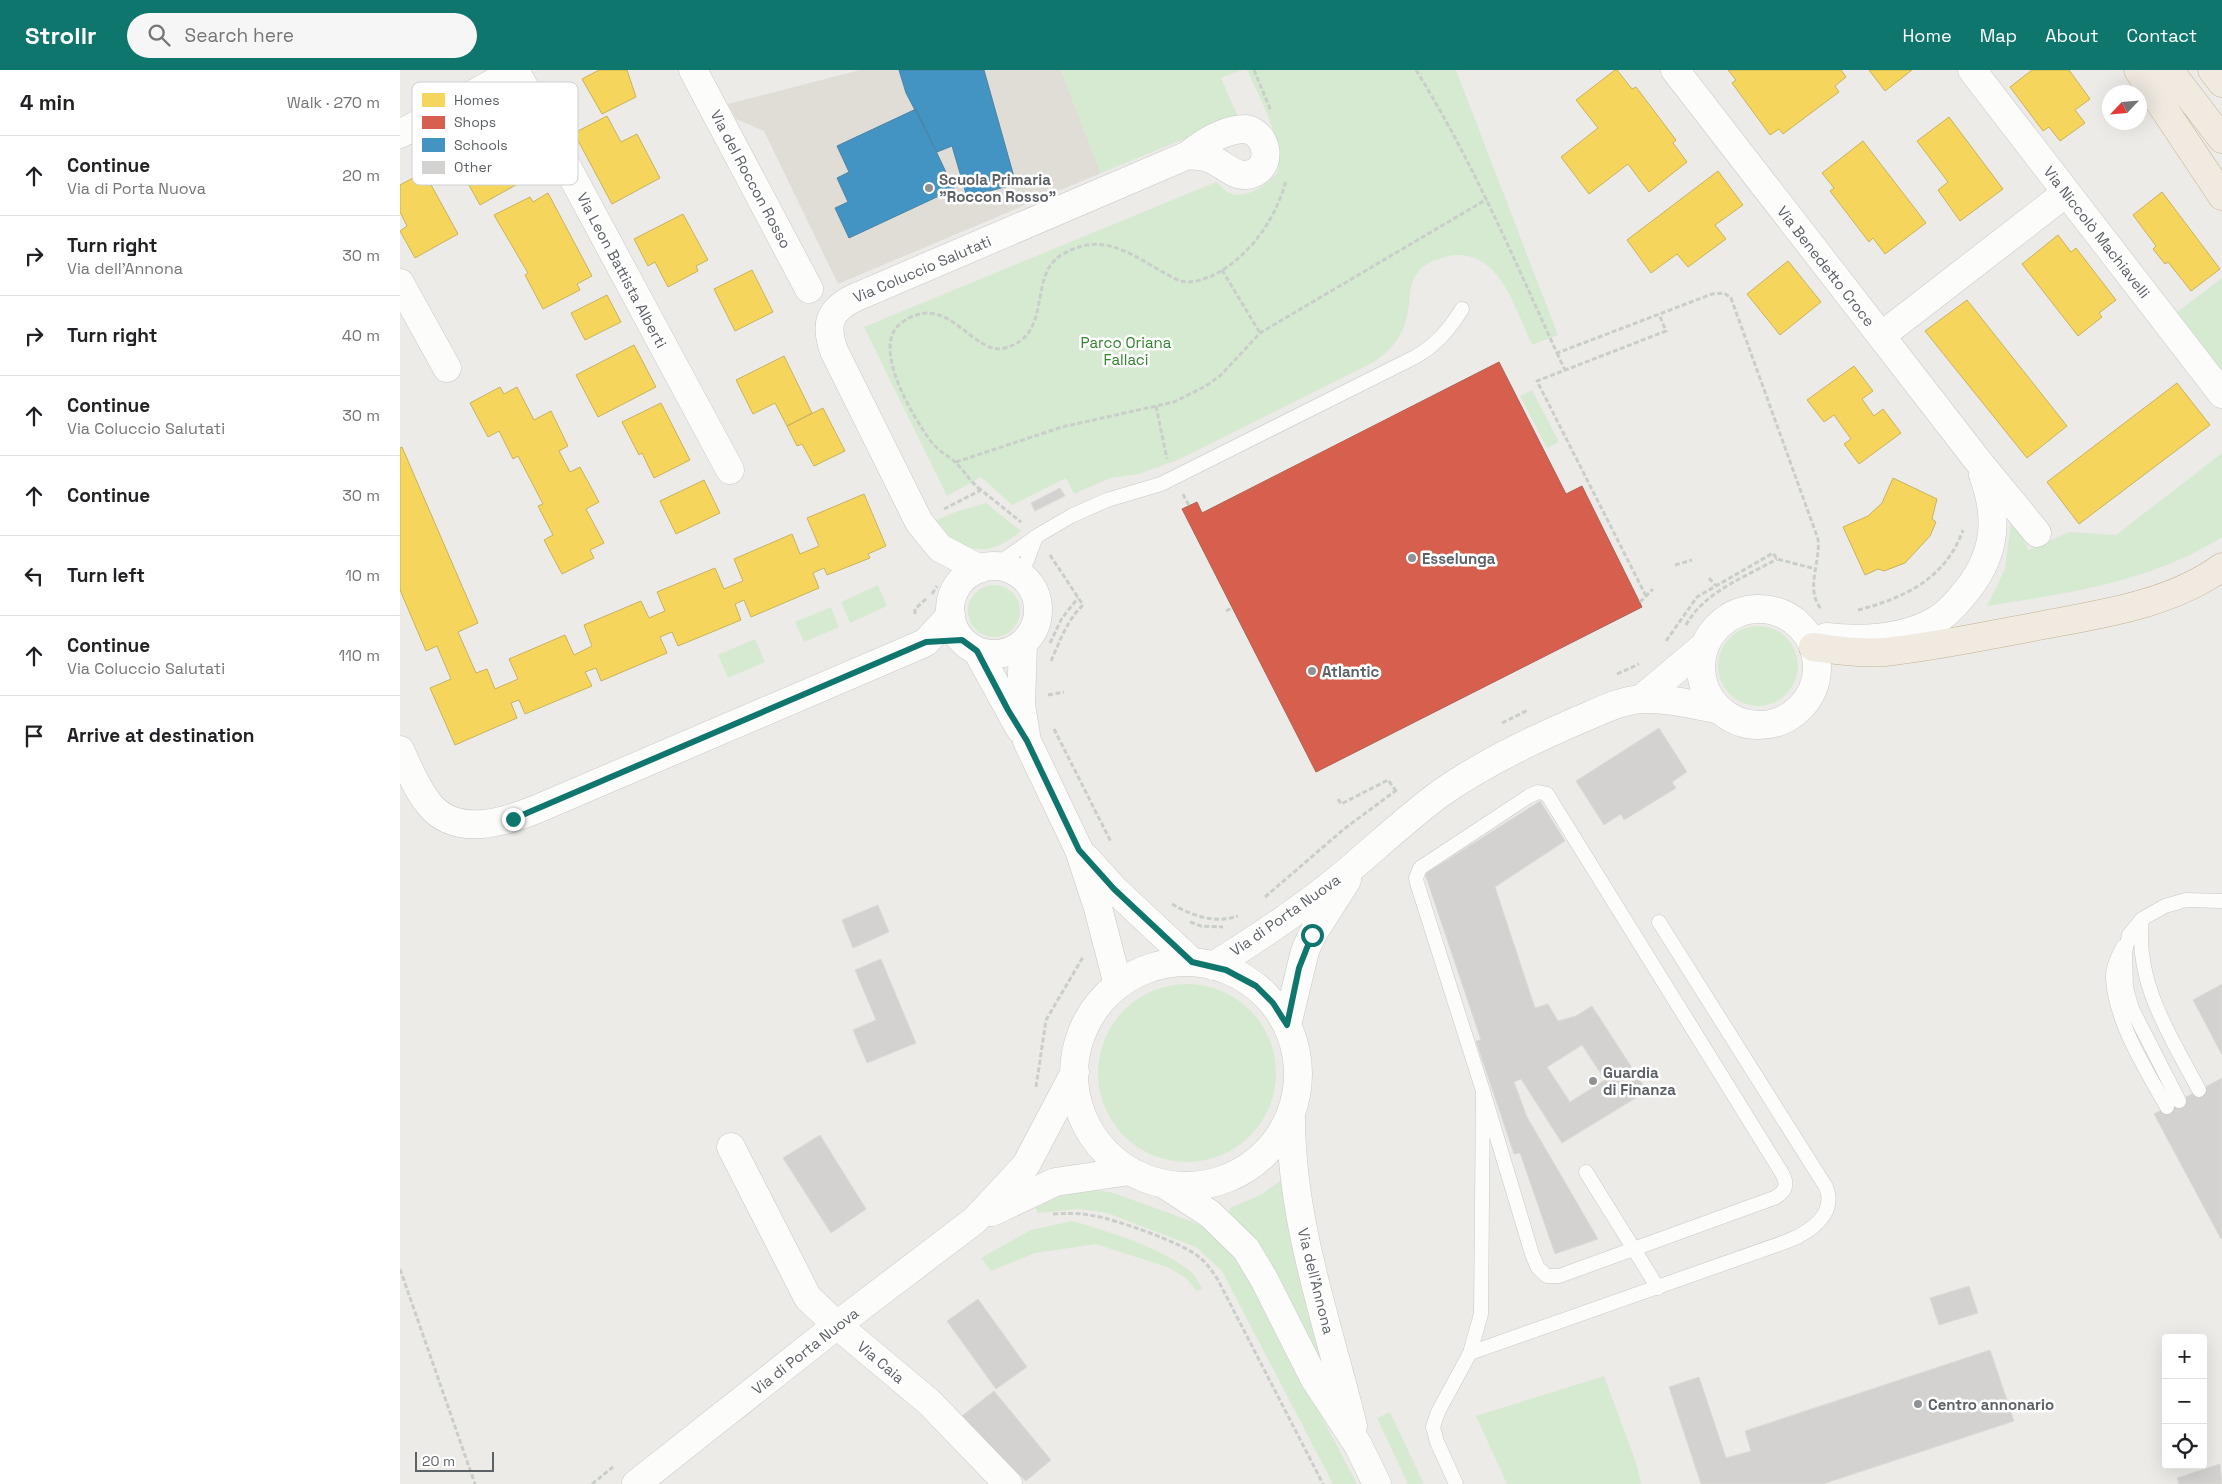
<!DOCTYPE html>
<html lang="en">
<head>
<meta charset="utf-8">
<style>
  :root { --surface:#fff; --page:#f6f6f6; --text:#202124; --muted:#757577; --line:#e0e0e0; --accent:#0f766e }
  body { margin:0; font-family:"Space Grotesk",sans-serif; background:var(--page); color:var(--text) }
  .controls { position:absolute; right:15px; bottom:15px; display:grid; overflow:hidden; border-radius:5px; box-shadow:0 5px 20px #0002 }
  .controls button { width:45px; height:45px; display:grid; place-items:center; padding:0; border:0; border-bottom:1px solid var(--line); background:var(--surface); color:var(--text); font:25px sans-serif }
  .compass { position:absolute; left:1702px; top:15px; width:45px; height:45px; border-radius:50%; background:var(--surface); box-shadow:0 5px 20px #0002; rotate:244deg }
  .scale { position:absolute; left:15px; bottom:12px; width:79px; box-sizing:border-box; padding-left:5px; border:2px solid #5c6166; border-top:0; font-size:14px; line-height:18px; white-space:nowrap; color:#5c6166; -webkit-text-stroke:4px #fff; paint-order:stroke }
  .stop { position:absolute; width:15px; height:15px; margin:-11px; border:4px solid #0f766e; border-radius:50%; background:#fff }
  .stop.end { background:#0f766e; border-color:#fff; box-shadow:0 1px 5px #0008 }
  .list { margin:0; padding:0; list-style:none }
  h2 { display:flex; justify-content:space-between; align-items:center; height:65px; margin:0; padding:0 20px; font-size:21px }
  h2 small { font-size:16px; font-weight:400; color:var(--muted) }
  .list li { display:grid; grid-template-columns:32px 1fr auto; gap:15px; align-items:center; box-sizing:border-box; height:80px; padding:0 20px; border-top:1px solid var(--line) }
  .list b { display:block; font-size:19px; white-space:nowrap }
  .list p { margin:0; font-size:16px; white-space:nowrap; color:var(--muted) }
  .list em { font-size:16px; font-style:normal; color:var(--muted) }
  .icon { flex:none; width:28px; height:28px; fill:none; stroke:currentColor; stroke-width:2; stroke-linecap:round; stroke-linejoin:round }
  .map { position:relative; flex:none; width:1822px; height:1414px; overflow:hidden }
  header { display:flex; align-items:center; gap:30px; box-sizing:border-box; height:70px; padding:0 25px; background:var(--accent); color:#fff }
  header strong { font-size:24px }
  nav { display:flex; gap:28px; margin-inline-start:auto; font-size:18px }
  .search { width:350px; height:45px; background:var(--page); display:flex; align-items:center; gap:12px; box-sizing:border-box; padding:0 18px; border-radius:28px; color:var(--muted); font-size:19px }
  main { display:flex }
  aside { flex:1; background:var(--surface) }
  .map>svg:first-child { display:block }
</style>
</head>
<body>
<header>
<strong>Strollr</strong>
<div class="search"><svg class="icon" aria-label="search" viewBox="0 0 24 24"><circle cx="10" cy="10" r="6"/><path d="M15 15l6 6"/></svg>Search here</div>
<nav><a>Home</a><a>Map</a><a>About</a><a>Contact</a></nav>
</header>
<main>
<aside>
<h2>4 min<small>Walk · 270 m</small></h2>
<ul class="list">
<li><svg class="icon" aria-label="ahead" viewBox="0 0 24 24"><path d="M12 20V5M6 11l6-6 6 6"/></svg><div><b>Continue</b><p>Via di Porta Nuova</p></div><em>20 m</em></li>
<li><svg class="icon" aria-label="right" viewBox="0 0 24 24"><path d="M7 20v-9h11M14 6l5 5-5 5"/></svg><div><b>Turn right</b><p>Via dell'Annona</p></div><em>30 m</em></li>
<li><svg class="icon" aria-label="right" viewBox="0 0 24 24"><path d="M7 20v-9h11M14 6l5 5-5 5"/></svg><div><b>Turn right</b></div><em>40 m</em></li>
<li><svg class="icon" aria-label="ahead" viewBox="0 0 24 24"><path d="M12 20V5M6 11l6-6 6 6"/></svg><div><b>Continue</b><p>Via Coluccio Salutati</p></div><em>30 m</em></li>
<li><svg class="icon" aria-label="ahead" viewBox="0 0 24 24"><path d="M12 20V5M6 11l6-6 6 6"/></svg><div><b>Continue</b></div><em>30 m</em></li>
<li><svg class="icon" aria-label="left" viewBox="0 0 24 24"><path d="M17 20v-9H6M10 6l-5 5 5 5"/></svg><div><b>Turn left</b></div><em>10 m</em></li>
<li><svg class="icon" aria-label="ahead" viewBox="0 0 24 24"><path d="M12 20V5M6 11l6-6 6 6"/></svg><div><b>Continue</b><p>Via Coluccio Salutati</p></div><em>110 m</em></li>
<li><svg class="icon" aria-label="arrive" viewBox="0 0 24 24"><path d="M6 21V4h12l-3 4 3 4H6"/></svg><div><b>Arrive at destination</b></div></li>
</ul>
</aside>
<div class="map">
<svg width="1822" height="1414" viewBox="0 0 1822 1414">
  <rect width="100%" height="100%" fill="#edebe7"/>
  <path fill="#e0ddd7" d="M460,0H661L701,103L438,214L364,61L336,49L328,34Z"/>
  <path fill="#d6ead1" d="M661,0H842L821,8L838,47L701,103Z
    M847,0H1056L1158,265L1132,275C1115,239 1099,176 1048,186C1037,189 1022,194 1016,205C1010,214 1010,224 1009,234C1006,262 995,278 972,293L780,389L739,404L710,408L674,424L666,408L612,435L581,407L547,426L464,257L816,112C820,115 825,121 829,123C846,130 867,115 877,103C885,73 859,27 847,0Z
    M1822,208V309L1776,243Z
    M1132,320L1159,372L1147,378L1120,326Z
    M1822,383V467C1751,512 1669,523 1587,536L1605,499L1611,451H1616L1628,480L1670,462L1716,465Z
    M586,433L621,461C587,490 562,483 534,451L555,442Z
    M568 541a26 26 0 1 1 52 0a26 26 0 1 1-52 0Z
    M478,515L487,536L450,553L441,532Z
    M431,537L439,557L404,572L395,552Z
    M1318 596a40 40 0 1 1 80 0a40 40 0 1 1-80 0Z
    M355,569L365,592L328,608L318,585Z
    M698 1003a89 89 0 1 1 178 0a89 89 0 1 1-178 0Z
    M880,1111L886,1113L926,1307L829,1147L830,1138L862,1124Z
    M697,1120L714,1123L793,1152L806,1158L839,1189L957,1414H933L822,1201L796,1177L707,1143L679,1139L638,1143L635,1138L663,1124Z
    M672,1151C709,1162 762,1177 792,1203C797,1207 799,1214 802,1219L797,1221L786,1208L767,1197L696,1174L635,1183L591,1201L581,1188L631,1160Z
    M1204,1306L1236,1392L1241,1414H1107L1076,1346Z
    M990,1342L1024,1414H1008L977,1348Z"/>
  <path fill="#f6d55c" stroke="#c8b25f" d="M199,0H227L236,27L202,44L182,9Z
    M1215,0H1217L1232,19L1236,17L1276,70L1273,73L1287,92L1249,122L1228,94L1189,124L1161,87L1198,58L1176,30Z
    M1328,0H1441L1446,7L1435,16L1439,22L1383,64L1379,59L1370,65L1332,13L1336,10Z
    M1469,0H1512L1485,21Z
    M1632,0H1669L1690,29L1675,40L1685,53L1660,71L1649,57L1643,61L1610,17Z
    M207,46L221,72L237,64L260,108L212,134L174,63Z
    M1549,47L1603,119L1560,151L1538,120L1548,112L1517,71Z
    M101,49L132,106L80,135L60,99L65,96L53,75Z
    M1463,71L1526,153L1485,184L1473,168L1469,172L1430,121L1434,118L1422,103Z
    M1318,101L1343,135L1315,155L1326,169L1288,197L1277,184L1251,203L1227,170Z
    M24,102L58,164L15,188L0,161L7,156L0,142V115Z
    M1762,122L1820,199L1791,221L1768,192L1765,194L1753,179L1756,176L1733,145Z
    M148,123L192,206L177,214L180,220L143,239L125,205L128,203L94,145L130,127L133,132Z
    M283,144L308,190L296,196L298,201L268,217L255,192L248,196L234,169Z
    M1658,165L1671,182L1676,178L1716,230L1699,243L1702,247L1678,266L1622,194Z
    M1388,191L1421,232L1380,265L1347,224Z
    M352,200L373,242L335,261L314,219Z
    M207,225L221,252L185,270L171,243Z
    M1567,230L1667,356L1627,388L1525,261Z
    M234,275L256,317L198,347L176,305Z
    M384,286L412,343L387,356L375,333L353,344L336,310Z
    M1454,296L1473,321L1462,329L1474,346L1483,339L1501,363L1459,394L1444,374L1451,369L1434,345L1424,352L1407,330Z
    M1777,313L1810,355L1679,454L1647,412Z
    M100,317L104,324L117,317L134,350L151,341L168,376L159,381L170,402L180,397L199,432L186,439L204,473L190,480L194,488L162,504L144,470L153,465L138,436L143,434L118,386L113,389L99,361L88,367L70,333Z
    M261,333L290,390L254,408L242,383L239,385L222,352Z
    M423,338L445,381L414,396L402,374L397,376L387,356Z
    M2,377L78,553L58,562L76,603L87,599L95,619L118,609L109,589L165,565L174,585L192,576L184,555L241,531L249,548L265,541L257,522L315,498L324,519L343,511L334,489L392,464L400,484L419,476L407,448L464,424L486,476L468,484L470,488L427,505L424,498L413,503L419,518L351,547L344,530L335,534L341,550L278,576L272,562L260,567L267,583L201,611L196,598L185,602L192,616L125,644L119,630L111,633L117,648L55,675L30,618L51,609L37,576L26,581L0,520V378Z
    M1493,408L1537,429L1532,449L1536,452L1530,466L1505,493L1484,501L1478,499L1465,505L1443,457L1468,446L1482,433Z
    M304,410L320,443L276,464L260,431Z"/>
  <path fill="#d6604d" stroke="#b16054" d="M1099,292L1166,424L1182,416L1242,537L916,702L782,439L797,432L802,443Z"/>
  <path fill="#4393c3" stroke="#4a84a7" d="M499,0H584L616,114L567,127L552,76L537,82L506,23Z
    M516,39L554,119L449,168L435,138L448,132L437,108L449,102L437,76Z"/>
  <path fill="#d4d2d0" stroke="#dcdad6" fill-rule="evenodd" d="M660,418L665,426L635,441L631,433Z
    M1259,658L1287,702L1272,712L1276,718L1224,750L1221,744L1204,755L1176,711Z
    M1140,731L1165,771L1095,817L1135,938L1148,934L1158,951L1176,946L1192,936L1247,1021L1162,1073L1121,1009L1114,1012L1127,1047L1198,1169L1155,1184L1120,1083L1114,1084L1076,971L1081,970L1025,804ZM1182,975L1205,1010L1170,1032L1147,997Z
    M478,835L489,862L453,878L442,850Z
    M481,889L516,973L467,993L453,960L476,950L455,900Z
    M1822,914V985L1793,930Z
    M1822,1008V1168L1821,1169L1754,1044Z
    M420,1065L466,1139L431,1163L383,1088Z
    M1569,1216L1578,1243L1539,1255L1530,1228Z
    M578,1229L627,1297L596,1319L547,1251Z
    M1590,1280L1614,1351L1423,1414H1301L1269,1317L1299,1307L1326,1388L1351,1381L1345,1361Z
    M594,1321L651,1390L626,1411L558,1349Z
    M1820,1394L1822,1414H1779L1777,1408Z"/>
  <g fill="none" stroke-linecap="round" stroke-linejoin="round">
    <defs>
      <path id="lane" d="M595,496L637,466L671,446L707,430L761,414L1015,287C1036,275 1049,260 1062,239
        M621,506L636,467
        M1742,849C1734,912 1771,967 1799,1020
        M1723,877C1718,887 1712,898 1713,909C1716,953 1746,1000 1767,1037
        M1779,1031L1732,939L1726,918L1725,882L1729,865L1742,849L1765,836L1786,830L1822,831
        M1186,1102L1258,1218
        M1070,1283L1388,1171C1410,1162 1437,1144 1426,1117L1259,852
        M1056,1414L1037,1372L1033,1357L1038,1342L1070,1283L1081,1244L1083,1021L1017,813L1016,808L1020,798L1129,726L1138,722L1147,724L1380,1100C1388,1112 1388,1121 1374,1128L1159,1206H1147L1138,1198L1132,1184L1083,1021"/>
      <path id="street" d="M115,0L330,400
        M293,0L409,219
        M1275,0L1578,391L1637,463
        M1572,0L1822,324
        M846,59C870,64 874,102 846,105C833,106 822,93 811,89C803,86 796,86 788,85C804,72 824,59 846,59Z
        M0,64L117,0
        M0,213L47,298
        M1481,266L1666,123
        M550 540a44 44 0 1 1 88 0a44 44 0 1 1-88 0Z
        M580,499L540,478L519,452L434,281C425,255 428,241 454,228L788,85
        M1426,567C1462,571 1503,569 1535,551C1546,545 1555,535 1563,525C1595,488 1600,450 1583,405
        M623,574L621,635L627,671L679,780L698,838L718,915
        M577,581L620,659
        M0,680C9,699 16,718 29,734C56,768 105,752 137,739L520,575L526,572L551,545
        M686,788L714,819L792,892
        M331,1077L408,1228L437,1255L529,1332L608,1414"/>
      <path id="secondary" d="M1301 597a58 58 0 1 1 116 0a58 58 0 1 1-116 0Z
        M1241,629L1304,576
        M674 1004a112 112 0 1 1 224 0a112 112 0 1 1-224 0Z
        M813,896C863,865 913,832 957,793C985,769 1011,745 1041,723C1082,694 1128,672 1174,652C1194,644 1220,630 1242,629C1268,628 1295,635 1320,640
        M887,955L905,881L912,865L947,810
        M891,1047C891,1153 928,1254 953,1356
        M767,1116L810,1144L846,1179L864,1209L914,1308L958,1375L977,1414
        M592,1142L655,1112L730,1101
        M236,1414L437,1255L575,1150L626,1095L675,1002"/>
      <path id="highway" d="M1738,0L1822,126
        M1769,0L1822,69
        M1812,0L1822,13
        M1413,577C1437,580 1461,584 1485,582C1533,577 1580,567 1628,558C1693,545 1767,537 1822,497"/>
    </defs>
    <use href="#lane" stroke="#c8c8c8" stroke-width="15"/>
    <use href="#street" stroke="#c8c8c8" stroke-width="29"/>
    <use href="#secondary" stroke="#c9c9c9" stroke-width="29"/>
    <use href="#highway" stroke="#c5b193" stroke-width="29"/>
    <path stroke="#c9ceca" stroke-width="3" stroke-dasharray="5 2.5" stroke-linecap="butt" d="M854,0L871,41
      M1016,0C1072,90 1113,187 1157,283L1312,224L1324,223L1331,228L1418,469C1421,492 1404,520 1422,540
      M822,200L860,263
      M1157,283L1165,300
      M756,336L767,389
      M556,392L662,357L774,332L806,316L821,305L860,263L1087,129
      M581,420C570,412 565,401 555,392C547,385 537,380 530,370C513,347 471,277 500,254C547,217 572,287 605,278C655,264 626,205 663,184C701,162 728,182 761,201C767,204 774,209 781,211C792,214 804,209 814,205C850,186 875,150 886,111
      M783,424L789,436
      M544,439L581,420L621,452
      M650,485L683,535C667,550 660,571 651,591
      M1275,495L1292,490
      M1309,508L1315,515
      M532,524L537,516
      M1246,526L1137,311L1266,261L1259,244
      M1240,532L1253,519
      M1458,540C1505,528 1546,508 1563,460
      M826,541L832,538
      M515,544V539L527,528
      M1286,555C1304,522 1345,507 1377,489
      M1266,571L1297,527L1373,483L1377,489L1416,499
      M650,573L662,548L678,528
      M1217,604L1239,594
      M648,625L664,622
      M1102,653L1128,640
      M654,659L711,772
      M938,729L941,734L988,710L996,721
      M865,827L944,759L998,719
      M772,834C792,846 816,854 838,846
      M790,852L801,856L823,857
      M636,1017L646,950L683,887
      M653,1144C668,1143 681,1143 695,1146C717,1150 783,1173 799,1187C807,1193 812,1201 818,1210L923,1414
      M0,1199L75,1414
      M192,1414L213,1397"/>
    <use href="#lane" stroke="#fcfcfb" stroke-width="14"/>
    <use href="#street" stroke="#fcfcfb" stroke-width="28"/>
    <use href="#secondary" stroke="#fcfcfb" stroke-width="28"/>
    <use href="#highway" stroke="#f0eae1" stroke-width="28"/>
  </g>
  <g fill="none" stroke-linecap="round" stroke-linejoin="round">
    <path stroke="#0f766e" stroke-width="6" d="M113,749L526,572L562,570L577,581L608,640L627,671L679,780L714,819L792,892L826,900L856,916L873,933L887,955L899,898L912,865"/>
  </g>
  <g fill="#8f9193" stroke="#fff" stroke-width="2">
    <circle cx="529" cy="118" r="5"/>
    <circle cx="1012" cy="488" r="5"/>
    <circle cx="912" cy="601" r="5"/>
    <circle cx="1193" cy="1011" r="5"/>
    <circle cx="1518" cy="1334" r="5"/>
  </g>
  <g text-anchor="middle" dominant-baseline="central" stroke-width="5" stroke-linejoin="round" paint-order="stroke">
    <g font-size="15" fill="#5c6166" stroke="#fff">
      <text transform="translate(351 109) rotate(62)">Via del Roccon Rosso</text>
      <text transform="translate(1697 162) rotate(52)">Via Niccolò Machiavelli</text>
      <text transform="translate(1426 196) rotate(52)">Via Benedetto Croce</text>
      <text transform="translate(522 199) rotate(-23)">Via Coluccio Salutati</text>
      <text transform="translate(222 200) rotate(62)">Via Leon Battista Alberti</text>
      <text transform="translate(885 845) rotate(-35)">Via di Porta Nuova</text>
      <text transform="translate(916 1211) rotate(76)">Via dell'Annona</text>
      <text transform="translate(405 1281) rotate(-38)">Via di Porta Nuova</text>
      <text transform="translate(481 1292) rotate(40)">Via Caia</text>
    </g>
    <g font-size="15" font-weight="bold" fill="#5c6166" stroke="#fff" text-anchor="start">
      <text x="539" y="109">Scuola Primaria<tspan x="539" dy="17">"Roccon Rosso"</tspan></text>
      <text x="1022" y="488">Esselunga</text>
      <text x="922" y="601">Atlantic</text>
      <text x="1203" y="1002">Guardia<tspan x="1203" dy="17">di Finanza</tspan></text>
      <text x="1528" y="1334">Centro annonario</text>
    </g>
    <g font-size="15" fill="#32822e" stroke="#fff">
      <text x="726" y="272">Parco Oriana<tspan x="726" dy="17">Fallaci</tspan></text>
    </g>
  </g>
  <rect x="12" y="12" width="166" height="103" rx="8" fill="#fff" stroke="#ced0d1" stroke-width="1"/>
  <rect x="22" y="23" width="23" height="14" fill="#f6d55c"/>
  <rect x="22" y="46" width="23" height="13" fill="#d6604d"/>
  <rect x="22" y="68" width="23" height="14" fill="#4393c3"/>
  <rect x="22" y="91" width="23" height="13" fill="#d4d2d0"/>
  <g font-size="14" fill="#5c6166">
    <text x="54" y="35">Homes</text>
    <text x="54" y="57">Shops</text>
    <text x="54" y="80">Schools</text>
    <text x="54" y="102">Other</text>
  </g>
</svg>
<div class="controls">
<button>+</button>
<button>−</button>
<button><svg class="icon" aria-label="locate" viewBox="0 0 24 24"><circle cx="12" cy="12" r="6"/><path d="M12 2v4M12 18v4M2 12h4M18 12h4"/></svg></button>
</div>
<svg class="compass" viewBox="-18 -18 36 36"><path d="M0-13l5 13h-10z" fill="#e53935"/><path d="M0 13l5-13h-10z" fill="#757577"/></svg>
<div class="scale">20 m</div>
<div class="stop" style="left:912px;top:865px"></div>
<div class="stop end" style="left:113px;top:749px"></div>
</div>
</main>
</body>
</html>
